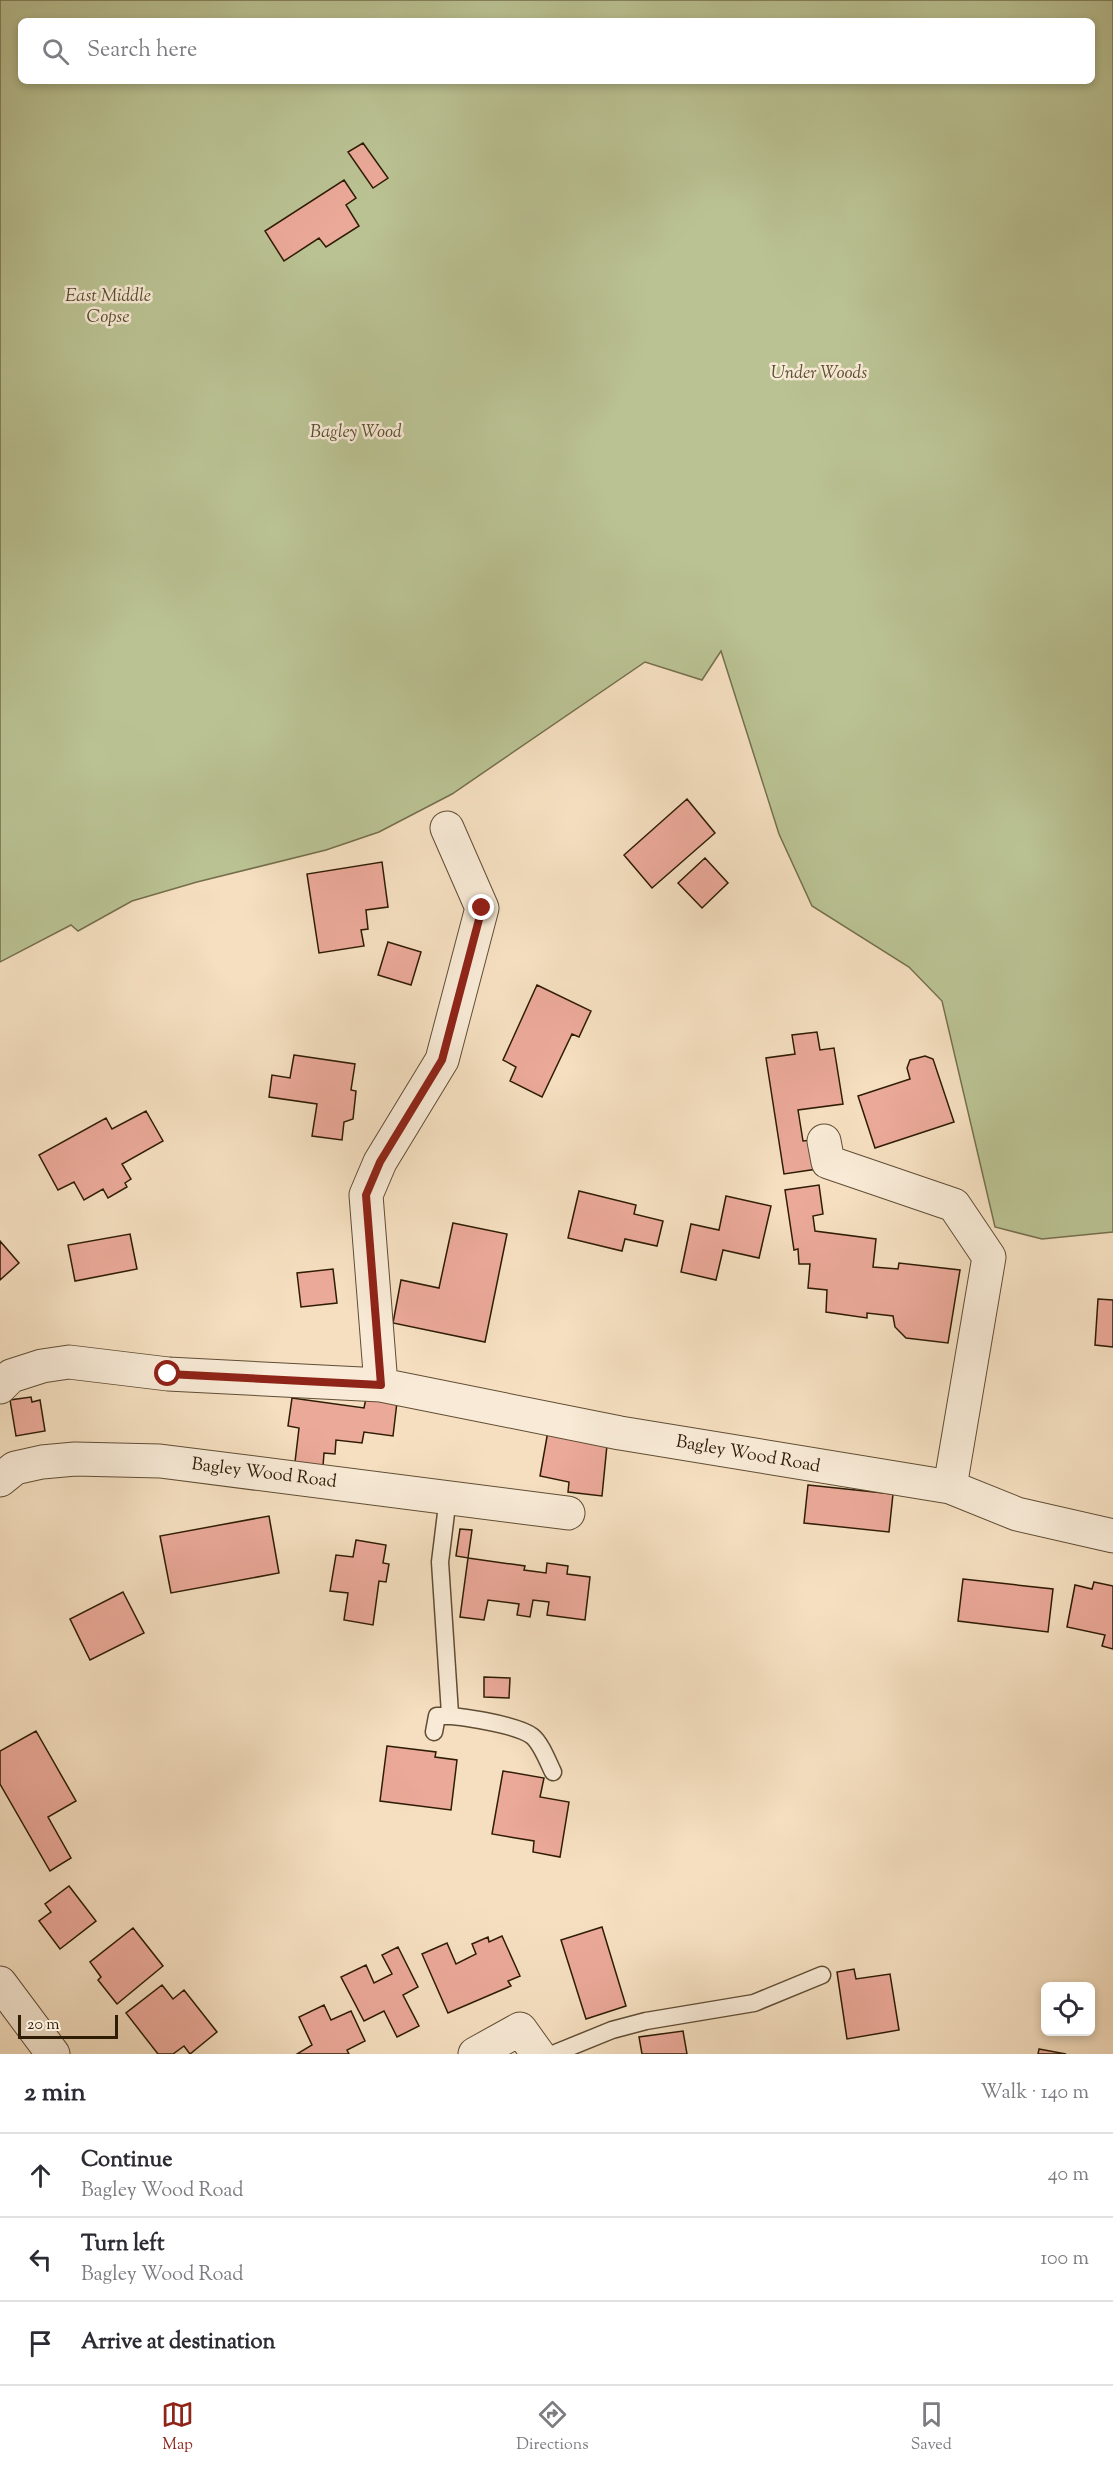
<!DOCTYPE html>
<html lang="en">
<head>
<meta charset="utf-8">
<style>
  :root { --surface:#fff; --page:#f7f7f7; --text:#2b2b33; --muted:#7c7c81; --line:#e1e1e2; --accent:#8f2418 }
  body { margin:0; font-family:"Sorts Mill Goudy",serif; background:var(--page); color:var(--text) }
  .controls { position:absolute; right:18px; bottom:18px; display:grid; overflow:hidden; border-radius:9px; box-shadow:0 3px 9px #0003 }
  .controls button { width:54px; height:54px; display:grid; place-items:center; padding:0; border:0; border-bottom:2px solid var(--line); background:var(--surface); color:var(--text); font:30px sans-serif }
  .scale { position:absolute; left:18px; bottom:15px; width:100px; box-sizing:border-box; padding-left:6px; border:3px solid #2e1c05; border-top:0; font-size:16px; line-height:21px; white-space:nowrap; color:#2e1c05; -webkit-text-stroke:4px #f8ead6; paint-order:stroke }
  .stop { position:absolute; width:18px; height:18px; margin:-14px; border:4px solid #8f2418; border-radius:50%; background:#fff }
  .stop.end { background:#8f2418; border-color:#fff; box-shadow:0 2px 6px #0008 }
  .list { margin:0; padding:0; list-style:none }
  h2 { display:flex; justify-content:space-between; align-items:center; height:78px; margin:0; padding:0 24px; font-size:26px }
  h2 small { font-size:20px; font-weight:400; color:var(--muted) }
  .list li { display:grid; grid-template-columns:39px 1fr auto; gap:18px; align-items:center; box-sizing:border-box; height:84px; padding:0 24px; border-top:2px solid var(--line) }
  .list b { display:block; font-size:22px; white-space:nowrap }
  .list p { margin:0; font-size:20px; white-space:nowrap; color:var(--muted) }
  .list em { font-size:20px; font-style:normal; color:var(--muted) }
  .icon { flex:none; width:33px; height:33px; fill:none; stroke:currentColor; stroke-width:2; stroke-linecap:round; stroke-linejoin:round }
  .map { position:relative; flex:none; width:1113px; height:2054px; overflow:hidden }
  .search { position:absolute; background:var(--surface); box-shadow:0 3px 9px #0003; left:18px; right:18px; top:18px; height:66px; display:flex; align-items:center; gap:15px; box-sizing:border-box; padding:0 21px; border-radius:9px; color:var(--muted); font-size:22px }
  .sheet { height:330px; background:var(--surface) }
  nav { display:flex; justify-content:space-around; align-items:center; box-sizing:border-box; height:84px; border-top:2px solid var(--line); background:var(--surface); font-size:16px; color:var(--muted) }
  nav a { display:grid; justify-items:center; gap:3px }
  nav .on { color:var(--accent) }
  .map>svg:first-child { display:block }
</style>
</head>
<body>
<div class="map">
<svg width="1113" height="2054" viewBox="0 0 1113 2054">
  <rect width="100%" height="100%" fill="#f5dfc0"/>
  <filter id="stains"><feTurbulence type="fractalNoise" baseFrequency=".00333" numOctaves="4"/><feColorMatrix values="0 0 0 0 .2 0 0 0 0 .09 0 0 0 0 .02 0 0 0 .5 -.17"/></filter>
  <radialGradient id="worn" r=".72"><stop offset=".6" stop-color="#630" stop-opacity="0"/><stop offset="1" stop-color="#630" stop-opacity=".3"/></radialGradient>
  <path fill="#bac293" stroke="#746f4c" stroke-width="1.5" fill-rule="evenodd" d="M0,0H1113V1232L1042,1239L995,1227L942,1001L909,967L812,906L779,834L721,651L702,680L645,662L452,794L379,832L326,850L197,882L132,901L78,931L71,925L0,962ZM21,21H1092V81H21Z"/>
  <path fill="#eba999" stroke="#2e1c05" stroke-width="1.5" d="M363,143L388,178L373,188L348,152Z
    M344,180L356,198L346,205L359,226L326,247L319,238L284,261L265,231Z
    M687,799L715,833L652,888L624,855Z
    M705,858L728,883L702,908L678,883Z
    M382,862L388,907L366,910L368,929L361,930L364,946L319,953L307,874Z
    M388,942L421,952L411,985L378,975Z
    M537,985L591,1011L579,1037L572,1034L542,1097L510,1081L516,1067L503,1060Z
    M817,1032L820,1050L834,1048L843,1104L798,1110L803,1141L812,1140L817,1169L784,1174L766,1058L795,1054L792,1035Z
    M294,1055L355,1064L351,1090L356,1091L353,1119L344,1122L342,1140L312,1136L317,1104L269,1097L272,1075L290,1078Z
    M925,1056L933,1059L954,1122L875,1148L858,1096L910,1079L907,1068L910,1060Z
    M146,1111L163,1141L122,1164L131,1179L125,1183L127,1187L108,1198L103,1189L84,1200L74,1182L58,1190L39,1155L106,1118L112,1129Z
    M819,1185L823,1214L813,1216L815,1231L876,1239L873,1267L898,1269L899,1263L960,1270L948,1343L906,1338L895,1327L893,1316L867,1313V1318L826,1312L827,1290L808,1288L810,1264H799L798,1249L794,1250L785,1190Z
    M579,1191L636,1205L634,1214L663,1221L657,1246L625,1239L622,1251L568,1238Z
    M726,1196L771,1206L759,1258L723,1250L716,1280L681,1272L691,1224L719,1230Z
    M453,1223L507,1234L485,1342L393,1323L401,1280L439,1288Z
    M130,1234L137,1269L75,1281L68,1245Z
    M0,1241L19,1263L0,1280Z
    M333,1269L337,1303L301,1307L297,1273Z
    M1098,1299L1113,1300V1347L1095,1345Z
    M31,1397L32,1402L40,1400L45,1431L16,1436L10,1400Z
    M292,1398L364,1408L366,1398L397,1402L393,1436L364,1432L362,1443L336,1440L335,1454L324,1453L323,1466L295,1462L299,1428L288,1426Z
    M548,1431L607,1445L602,1496L568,1492L569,1482L540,1476Z
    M808,1485L893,1494L889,1532L804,1523Z
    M269,1516L279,1573L171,1593L160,1536Z
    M460,1529L472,1530L468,1558L456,1556Z
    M356,1540L386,1545L383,1563L389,1564L386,1582L379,1581L373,1625L344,1620L348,1593L330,1591L336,1555L353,1557Z
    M468,1558L525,1566L524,1570L546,1573L547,1563L568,1566L567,1574L590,1577L585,1620L547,1615L549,1602L533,1600L530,1617L517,1615L519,1604L488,1600L484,1620L460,1617Z
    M963,1579L1053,1589L1048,1632L958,1621Z
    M1094,1582L1113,1586V1649L1102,1646L1105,1635L1067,1627L1075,1585L1092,1589Z
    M123,1592L144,1633L90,1660L70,1619Z
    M484,1677L510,1678L509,1698L484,1697Z
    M36,1731L76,1801L48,1817L71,1858L50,1871L0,1784V1751Z
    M387,1746L436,1752L435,1757L457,1760L451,1810L380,1801Z
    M503,1771L544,1778L540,1797L569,1802L560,1857L533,1852L534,1841L492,1834Z
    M69,1886L96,1921L60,1949L39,1921L51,1912L45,1904Z
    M602,1927L626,2006L586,2019L561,1940Z
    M133,1928L163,1966L117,2004L98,1980L101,1977L90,1962Z
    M502,1936L520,1976L508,1981L511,1986L448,2013L422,1954L447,1943L456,1964L476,1954L472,1944L488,1937L489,1942Z
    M398,1947L418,1987L403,1995L419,2026L397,2037L384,2011L364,2021L341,1977L366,1965L374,1983L392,1974L382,1955Z
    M854,1969L856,1979L890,1974L899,2030L847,2039L837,1972Z
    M162,1985L173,1999L184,1990L217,2032L190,2054L184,2046L173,2054H158L126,2013Z
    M324,2005L331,2020L351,2011L365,2041L347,2050L349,2054H297L312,2045L299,2017Z
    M683,2031L687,2054H642L639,2037Z
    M1039,2049L1066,2054H1038Z"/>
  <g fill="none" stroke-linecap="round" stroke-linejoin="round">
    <defs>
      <path id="service" d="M448,1497L440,1562L450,1714
        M434,1732L437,1716C454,1714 518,1725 532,1736C541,1743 548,1762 553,1772
        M553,2054L612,2030L646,2021L754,2003L822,1975"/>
      <path id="minor" d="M824,1141L828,1162L954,1205L989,1257L950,1487
        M381,1385L366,1195L380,1162L442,1060L482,908L447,828
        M0,1387L11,1376L42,1366L69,1362L168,1374L381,1385L620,1433L950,1487L1017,1514L1113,1536
        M0,1480L15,1468L42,1462L75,1459L160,1461L568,1513
        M0,1983L53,2054
        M475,2054L520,2029L538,2054"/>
    </defs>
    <use href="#service" stroke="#604d34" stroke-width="19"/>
    <use href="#minor" stroke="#604d34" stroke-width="35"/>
    <use href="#service" stroke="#f8ead6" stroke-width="16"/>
    <use href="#minor" stroke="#f8ead6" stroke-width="33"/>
  </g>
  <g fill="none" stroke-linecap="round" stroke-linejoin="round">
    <path stroke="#8f2418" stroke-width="8" d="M168,1374L381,1385L366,1195L380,1162L442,1060L482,908"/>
  </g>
  <g text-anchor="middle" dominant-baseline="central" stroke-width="5" stroke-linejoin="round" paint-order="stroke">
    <g font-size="18" font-style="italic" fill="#584e30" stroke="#f8ead6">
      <text x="108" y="297">East Middle<tspan x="108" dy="21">Copse</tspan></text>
      <text x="819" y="374">Under Woods</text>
      <text x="356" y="433">Bagley Wood</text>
    </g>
    <g font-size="18" fill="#2e1c05" stroke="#f8ead6">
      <text transform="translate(748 1455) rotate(10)">Bagley Wood Road</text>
      <text transform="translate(264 1474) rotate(7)">Bagley Wood Road</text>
    </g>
  </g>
  <rect width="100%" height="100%" filter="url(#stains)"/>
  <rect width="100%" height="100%" fill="url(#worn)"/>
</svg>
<div class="controls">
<button><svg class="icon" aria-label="locate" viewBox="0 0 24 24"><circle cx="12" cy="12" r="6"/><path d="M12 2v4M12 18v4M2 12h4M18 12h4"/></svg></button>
</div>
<div class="scale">20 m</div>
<div class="stop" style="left:168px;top:1374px"></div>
<div class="stop end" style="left:482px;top:908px"></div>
<div class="search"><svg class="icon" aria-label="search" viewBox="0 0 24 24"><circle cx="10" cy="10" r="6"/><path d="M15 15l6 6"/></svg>Search here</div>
</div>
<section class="sheet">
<h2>2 min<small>Walk · 140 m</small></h2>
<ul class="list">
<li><svg class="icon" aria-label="ahead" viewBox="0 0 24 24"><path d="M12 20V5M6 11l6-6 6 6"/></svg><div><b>Continue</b><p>Bagley Wood Road</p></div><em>40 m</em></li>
<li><svg class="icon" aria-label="left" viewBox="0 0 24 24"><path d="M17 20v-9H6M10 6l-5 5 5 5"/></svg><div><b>Turn left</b><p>Bagley Wood Road</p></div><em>100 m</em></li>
<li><svg class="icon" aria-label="arrive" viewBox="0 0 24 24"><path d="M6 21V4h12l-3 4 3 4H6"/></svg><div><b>Arrive at destination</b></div></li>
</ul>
</section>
<nav>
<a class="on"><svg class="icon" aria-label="map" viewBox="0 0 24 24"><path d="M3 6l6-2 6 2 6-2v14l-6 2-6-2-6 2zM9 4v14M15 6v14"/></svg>Map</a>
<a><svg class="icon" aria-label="directions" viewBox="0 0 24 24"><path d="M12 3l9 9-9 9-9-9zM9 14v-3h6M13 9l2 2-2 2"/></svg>Directions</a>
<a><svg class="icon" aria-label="saved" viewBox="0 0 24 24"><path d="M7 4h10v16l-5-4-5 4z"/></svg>Saved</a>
</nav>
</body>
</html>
